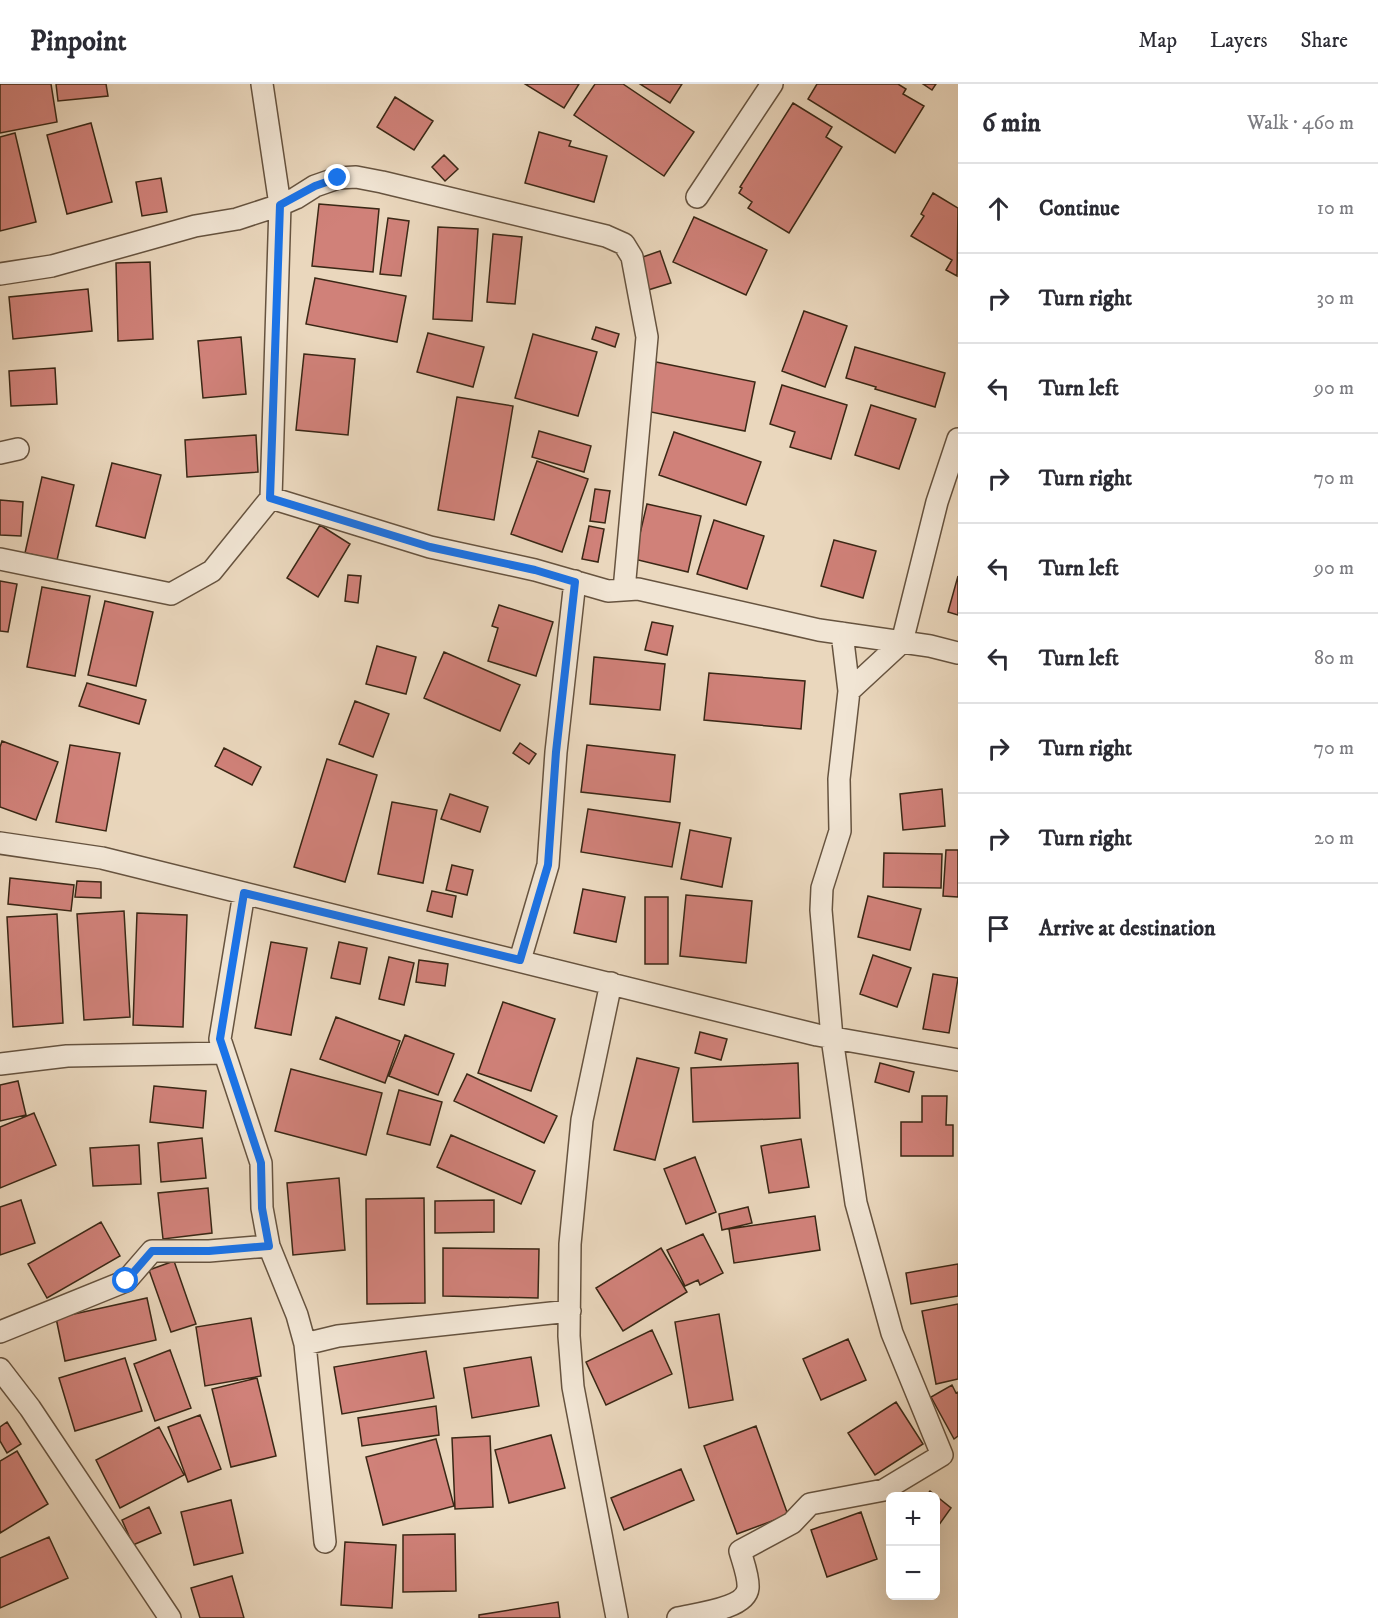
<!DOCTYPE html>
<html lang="en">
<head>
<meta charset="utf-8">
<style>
  :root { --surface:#fff; --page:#f2f2f3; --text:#2b2b33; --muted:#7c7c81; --line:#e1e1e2 }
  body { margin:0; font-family:"IM FELL DW Pica",serif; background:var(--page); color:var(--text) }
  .controls { position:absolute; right:18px; bottom:18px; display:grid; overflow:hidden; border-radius:9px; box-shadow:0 6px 24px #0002 }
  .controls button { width:54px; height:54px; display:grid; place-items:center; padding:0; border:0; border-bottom:2px solid var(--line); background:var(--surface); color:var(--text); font:30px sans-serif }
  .stop { position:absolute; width:18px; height:18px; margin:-14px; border:4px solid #1a73e8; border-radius:50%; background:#fff }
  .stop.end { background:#1a73e8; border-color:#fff; box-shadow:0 2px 6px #0008 }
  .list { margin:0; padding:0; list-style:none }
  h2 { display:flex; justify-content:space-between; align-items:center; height:78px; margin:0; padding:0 24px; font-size:26px }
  h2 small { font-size:20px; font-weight:400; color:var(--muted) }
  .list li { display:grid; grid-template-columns:39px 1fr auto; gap:18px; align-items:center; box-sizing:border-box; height:90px; padding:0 24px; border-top:2px solid var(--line) }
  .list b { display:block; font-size:22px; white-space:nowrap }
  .list em { font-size:20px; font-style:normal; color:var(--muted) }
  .icon { flex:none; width:33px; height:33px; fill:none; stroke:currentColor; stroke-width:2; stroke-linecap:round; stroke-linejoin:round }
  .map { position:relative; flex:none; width:958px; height:1534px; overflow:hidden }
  header { display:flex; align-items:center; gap:36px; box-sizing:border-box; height:84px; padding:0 30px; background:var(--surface); border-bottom:2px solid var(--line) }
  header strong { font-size:28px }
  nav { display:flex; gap:33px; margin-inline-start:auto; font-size:21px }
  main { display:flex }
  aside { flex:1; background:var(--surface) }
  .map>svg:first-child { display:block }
</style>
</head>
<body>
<header>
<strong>Pinpoint</strong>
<nav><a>Map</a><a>Layers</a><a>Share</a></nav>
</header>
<main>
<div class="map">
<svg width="958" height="1534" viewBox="0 0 958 1534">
  <rect width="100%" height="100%" fill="#ead7bd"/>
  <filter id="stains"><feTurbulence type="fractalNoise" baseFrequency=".00333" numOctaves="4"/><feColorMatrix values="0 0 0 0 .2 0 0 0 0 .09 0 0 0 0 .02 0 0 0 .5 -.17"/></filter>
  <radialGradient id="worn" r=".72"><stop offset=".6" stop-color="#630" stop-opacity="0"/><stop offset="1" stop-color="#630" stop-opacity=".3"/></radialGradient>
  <path fill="#d08179" stroke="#3a2715" stroke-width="1.5" d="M0,0H51L57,38L0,49Z
    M56,0H106L108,12L58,17Z
    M525,0H579L564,24Z
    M595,0H623L694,48L664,92L574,31Z
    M640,0H682L670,19Z
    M817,0H898L906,5L903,10L924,22L895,69L808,15Z
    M923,0H936L932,6Z
    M395,13L433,37L414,66L377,43Z
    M793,19L832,43L826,53L842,63L789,149L748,124L752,118L739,109L742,104L740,103Z
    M91,39L112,118L67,130L47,51Z
    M539,48L571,57L569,62L607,72L594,118L525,99Z
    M15,49L36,138L0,147V53Z
    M444,71L458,85L445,97L432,83Z
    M161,94L167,128L142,132L136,98Z
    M933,109L958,124L957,192L946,186L952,176L911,152L924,132L921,130Z
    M319,120L379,125L373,188L312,182Z
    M694,133L767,166L746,211L673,178Z
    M388,134L409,137L401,192L380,190Z
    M438,143L478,145L472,237L433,235Z
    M493,150L522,153L515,220L487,218Z
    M660,167L671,199L648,206L637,175Z
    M150,178L153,255L118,257L116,179Z
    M315,194L406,212L397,258L306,240Z
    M88,205L92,247L13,255L9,213Z
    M804,227L847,242L825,303L782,287Z
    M596,243L619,250L615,263L592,255Z
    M428,249L484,263L473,303L417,288Z
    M533,250L597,268L578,332L515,314Z
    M241,253L246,310L203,314L198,257Z
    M855,263L945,289L935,323L875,305L876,303L846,294Z
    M304,270L355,275L348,351L296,346Z
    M656,278L755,298L745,347L646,327Z
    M55,284L57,320L11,322L9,287Z
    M782,301L847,321L831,375L790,363L795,348L770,340Z
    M457,313L513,322L494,436L438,426Z
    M871,321L916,335L899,385L855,371Z
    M539,347L591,362L584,388L532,373Z
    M674,348L761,378L746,421L659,391Z
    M256,351L258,388L187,393L185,356Z
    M537,377L588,395L562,468L511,450Z
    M112,379L161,391L145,454L96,442Z
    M42,393L74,401L57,476L25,469Z
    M595,405L610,407L605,439L590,437Z
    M0,416L23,418L21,452L0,451Z
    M647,420L701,432L688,488L634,475Z
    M714,436L764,452L747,505L697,490Z
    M320,441L350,460L318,513L287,494Z
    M589,442L604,445L598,478L582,475Z
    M834,456L876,467L863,514L821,502Z
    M348,491L361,492L358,519L345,517Z
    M958,492V531L948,528Z
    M0,497L17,500L8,548L0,547Z
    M42,503L90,512L75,592L27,583Z
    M105,517L153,528L136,602L88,591Z
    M499,521L553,538L536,592L488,577L498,544L492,542Z
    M652,538L673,542L667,571L645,566Z
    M377,562L416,573L406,610L366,600Z
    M444,568L520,601L500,647L424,614Z
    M594,573L665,580L660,626L590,620Z
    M709,589L805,597L801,645L704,636Z
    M87,599L146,616L139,640L79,622Z
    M355,617L389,630L373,673L339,660Z
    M2,657L58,678L36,736L0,723V663Z
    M520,659L536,670L529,680L513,669Z
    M70,661L120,669L106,747L56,738Z
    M587,661L675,671L670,718L581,708Z
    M224,664L261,683L252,701L215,682Z
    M327,675L377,691L345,798L294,783Z
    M942,705L945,742L903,746L900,710Z
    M450,710L488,723L480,748L441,735Z
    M392,718L437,726L423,799L378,790Z
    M588,725L680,739L672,783L581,768Z
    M690,746L731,754L722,803L681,795Z
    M946,766H958V813L943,812Z
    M884,769L942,770L941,804L883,803Z
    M452,781L473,786L467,811L446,806Z
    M10,794L74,801L71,827L8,820Z
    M77,797L101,798V814L75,813Z
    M583,805L625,813L616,858L574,849Z
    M432,807L456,812L452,833L427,827Z
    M686,811L752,817L746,879L680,872Z
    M868,812L921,825L910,866L858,853Z
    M645,813H668V880H645Z
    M124,827L130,933L84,936L77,830Z
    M137,829L187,831L183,943L133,941Z
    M57,830L63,939L13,943L7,833Z
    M271,858L307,864L291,951L255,944Z
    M339,858L367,864L360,900L331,894Z
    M873,871L911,884L897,923L860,910Z
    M389,873L414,879L404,921L379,915Z
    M419,876L448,880L445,902L416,898Z
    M933,890L958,894L949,949L923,945Z
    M503,918L555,935L531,1007L478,989Z
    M336,933L400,957L385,999L320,975Z
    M700,948L727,955L721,976L695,969Z
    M405,951L454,970L438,1011L389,992Z
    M637,974L679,984L655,1076L614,1066Z
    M798,979L800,1034L693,1038L691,984Z
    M880,979L914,988L909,1008L875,998Z
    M291,985L382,1009L366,1071L275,1047Z
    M467,990L557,1032L544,1059L454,1017Z
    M18,997L26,1031L0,1037V1001Z
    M154,1002L206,1007L203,1044L150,1038Z
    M399,1006L442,1018L430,1061L387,1050Z
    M922,1012H947L946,1041H953V1072H901V1038H922Z
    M34,1029L56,1081L0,1104V1043Z
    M451,1051L535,1087L521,1120L437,1083Z
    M202,1054L206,1094L161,1098L158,1059Z
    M801,1055L809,1103L769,1109L761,1062Z
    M139,1061L141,1100L93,1102L90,1064Z
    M695,1073L716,1128L686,1140L664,1085Z
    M339,1094L345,1166L293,1171L287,1099Z
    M208,1104L212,1149L163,1155L158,1109Z
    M424,1114L425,1219L367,1220L366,1115Z
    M21,1116L35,1159L0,1171V1123Z
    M494,1116V1148L435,1149V1117Z
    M748,1123L752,1139L722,1146L719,1130Z
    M815,1132L820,1166L734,1179L729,1145Z
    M101,1138L120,1172L47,1214L28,1180Z
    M703,1150L723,1189L700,1201L698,1196L685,1202L667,1166Z
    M443,1164L539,1165L538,1214L443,1212Z
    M661,1164L687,1208L623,1247L596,1204Z
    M174,1177L196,1240L171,1248L149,1186Z
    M958,1180V1212L911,1220L906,1189Z
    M147,1214L156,1256L65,1277L56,1234Z
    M958,1220V1295L936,1300L922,1227Z
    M719,1230L733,1316L689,1324L675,1238Z
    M251,1234L261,1292L205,1302L196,1243Z
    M652,1246L672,1290L606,1321L586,1278Z
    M848,1255L866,1296L821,1316L803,1275Z
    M170,1266L191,1324L155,1337L134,1280Z
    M426,1267L434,1314L342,1330L334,1283Z
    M531,1273L539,1322L472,1334L464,1284Z
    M125,1274L142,1327L75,1347L59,1294Z
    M257,1294L276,1372L231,1383L212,1305Z
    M952,1301L956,1309L958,1308V1352L954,1355L931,1313Z
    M896,1318L923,1360L875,1391L848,1349Z
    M436,1322L439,1351L362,1362L358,1334Z
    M200,1331L221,1385L188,1398L168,1343Z
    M7,1338L21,1360L7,1369L0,1357V1343Z
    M756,1342L788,1431L737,1450L704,1362Z
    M159,1343L184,1391L120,1424L96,1376Z
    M551,1351L565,1404L509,1419L495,1366Z
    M490,1352L493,1423L455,1425L452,1354Z
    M436,1355L454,1422L383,1441L366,1373Z
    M17,1367L48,1420L0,1449V1377Z
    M681,1385L694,1416L624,1446L611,1414Z
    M930,1407L951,1424L936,1445V1412H926Z
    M231,1416L243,1469L194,1481L181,1428Z
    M149,1423L161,1449L133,1461L122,1436Z
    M861,1428L877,1475L827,1493L811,1446Z
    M455,1450L456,1507L403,1508V1451Z
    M49,1453L68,1494L0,1524V1474Z
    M345,1458L396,1461L392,1524L341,1521Z
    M232,1492L244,1534H200L191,1504Z
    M558,1518L560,1534H479V1531Z"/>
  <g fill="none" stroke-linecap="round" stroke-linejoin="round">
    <defs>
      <path id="minor" d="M697,113L772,0
        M0,190L52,182L195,142L237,135L280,121L296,114L315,102L338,94L356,93L382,98L606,152L624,160L632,173L647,253L624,506
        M0,369L18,365
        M271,414L430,463L535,486L608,507L638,505L819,546L930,562L958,569
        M0,475L171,510L212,487L271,414L280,121L262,0
        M849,607L902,558L937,418L958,355
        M0,759L102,774L817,951L958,976
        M244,809L220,955L261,1079L262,1124L269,1162L297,1231L305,1260L338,1252L570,1227
        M520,876L548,781L556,668L575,497
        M611,899L582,1036L570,1160L569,1252L573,1303L617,1534
        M0,980L67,972L224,969
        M0,1248L126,1197L152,1167H209L269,1162
        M305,1260L325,1458
        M0,1285L30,1324L170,1534
        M678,1534C695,1530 746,1525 748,1504C749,1493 743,1478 740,1467L792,1439L810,1420L884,1406L942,1371L892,1249L856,1119L832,954L821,826L822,804L840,747L839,695L849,607L842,549"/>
    </defs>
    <use href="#minor" stroke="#66533f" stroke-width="24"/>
    <use href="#minor" stroke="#f1e5d4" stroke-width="21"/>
  </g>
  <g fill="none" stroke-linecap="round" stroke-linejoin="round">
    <path stroke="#1a73e8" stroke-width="8" d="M126,1197L152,1167H209L269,1162L262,1124L261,1079L220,955L244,809L520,876L548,781L556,668L575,498L535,486L430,463L270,414L280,121L315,102L338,94"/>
  </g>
  <rect width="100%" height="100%" filter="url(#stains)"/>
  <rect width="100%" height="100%" fill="url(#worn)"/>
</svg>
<div class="controls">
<button>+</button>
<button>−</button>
</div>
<div class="stop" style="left:126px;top:1197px"></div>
<div class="stop end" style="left:338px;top:94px"></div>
</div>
<aside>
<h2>6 min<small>Walk · 460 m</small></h2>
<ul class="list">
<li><svg class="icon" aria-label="ahead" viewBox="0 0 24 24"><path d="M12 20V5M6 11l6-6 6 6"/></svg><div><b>Continue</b></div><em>10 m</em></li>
<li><svg class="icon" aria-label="right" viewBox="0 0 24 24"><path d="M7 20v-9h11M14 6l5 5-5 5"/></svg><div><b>Turn right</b></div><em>30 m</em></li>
<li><svg class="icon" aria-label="left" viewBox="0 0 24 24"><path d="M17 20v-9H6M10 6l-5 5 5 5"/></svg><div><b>Turn left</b></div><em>90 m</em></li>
<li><svg class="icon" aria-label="right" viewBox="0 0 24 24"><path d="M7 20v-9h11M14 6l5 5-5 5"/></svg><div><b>Turn right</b></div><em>70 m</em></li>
<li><svg class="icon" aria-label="left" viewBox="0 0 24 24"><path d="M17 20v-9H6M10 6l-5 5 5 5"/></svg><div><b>Turn left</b></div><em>90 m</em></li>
<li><svg class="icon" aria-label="left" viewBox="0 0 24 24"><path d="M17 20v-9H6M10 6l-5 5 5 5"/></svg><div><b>Turn left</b></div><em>80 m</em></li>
<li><svg class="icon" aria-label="right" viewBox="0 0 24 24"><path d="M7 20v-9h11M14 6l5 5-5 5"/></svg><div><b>Turn right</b></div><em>70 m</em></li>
<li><svg class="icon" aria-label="right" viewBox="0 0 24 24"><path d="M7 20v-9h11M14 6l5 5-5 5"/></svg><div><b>Turn right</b></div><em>20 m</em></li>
<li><svg class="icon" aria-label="arrive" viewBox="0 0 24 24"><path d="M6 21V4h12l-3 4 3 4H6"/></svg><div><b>Arrive at destination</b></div></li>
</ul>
</aside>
</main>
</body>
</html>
